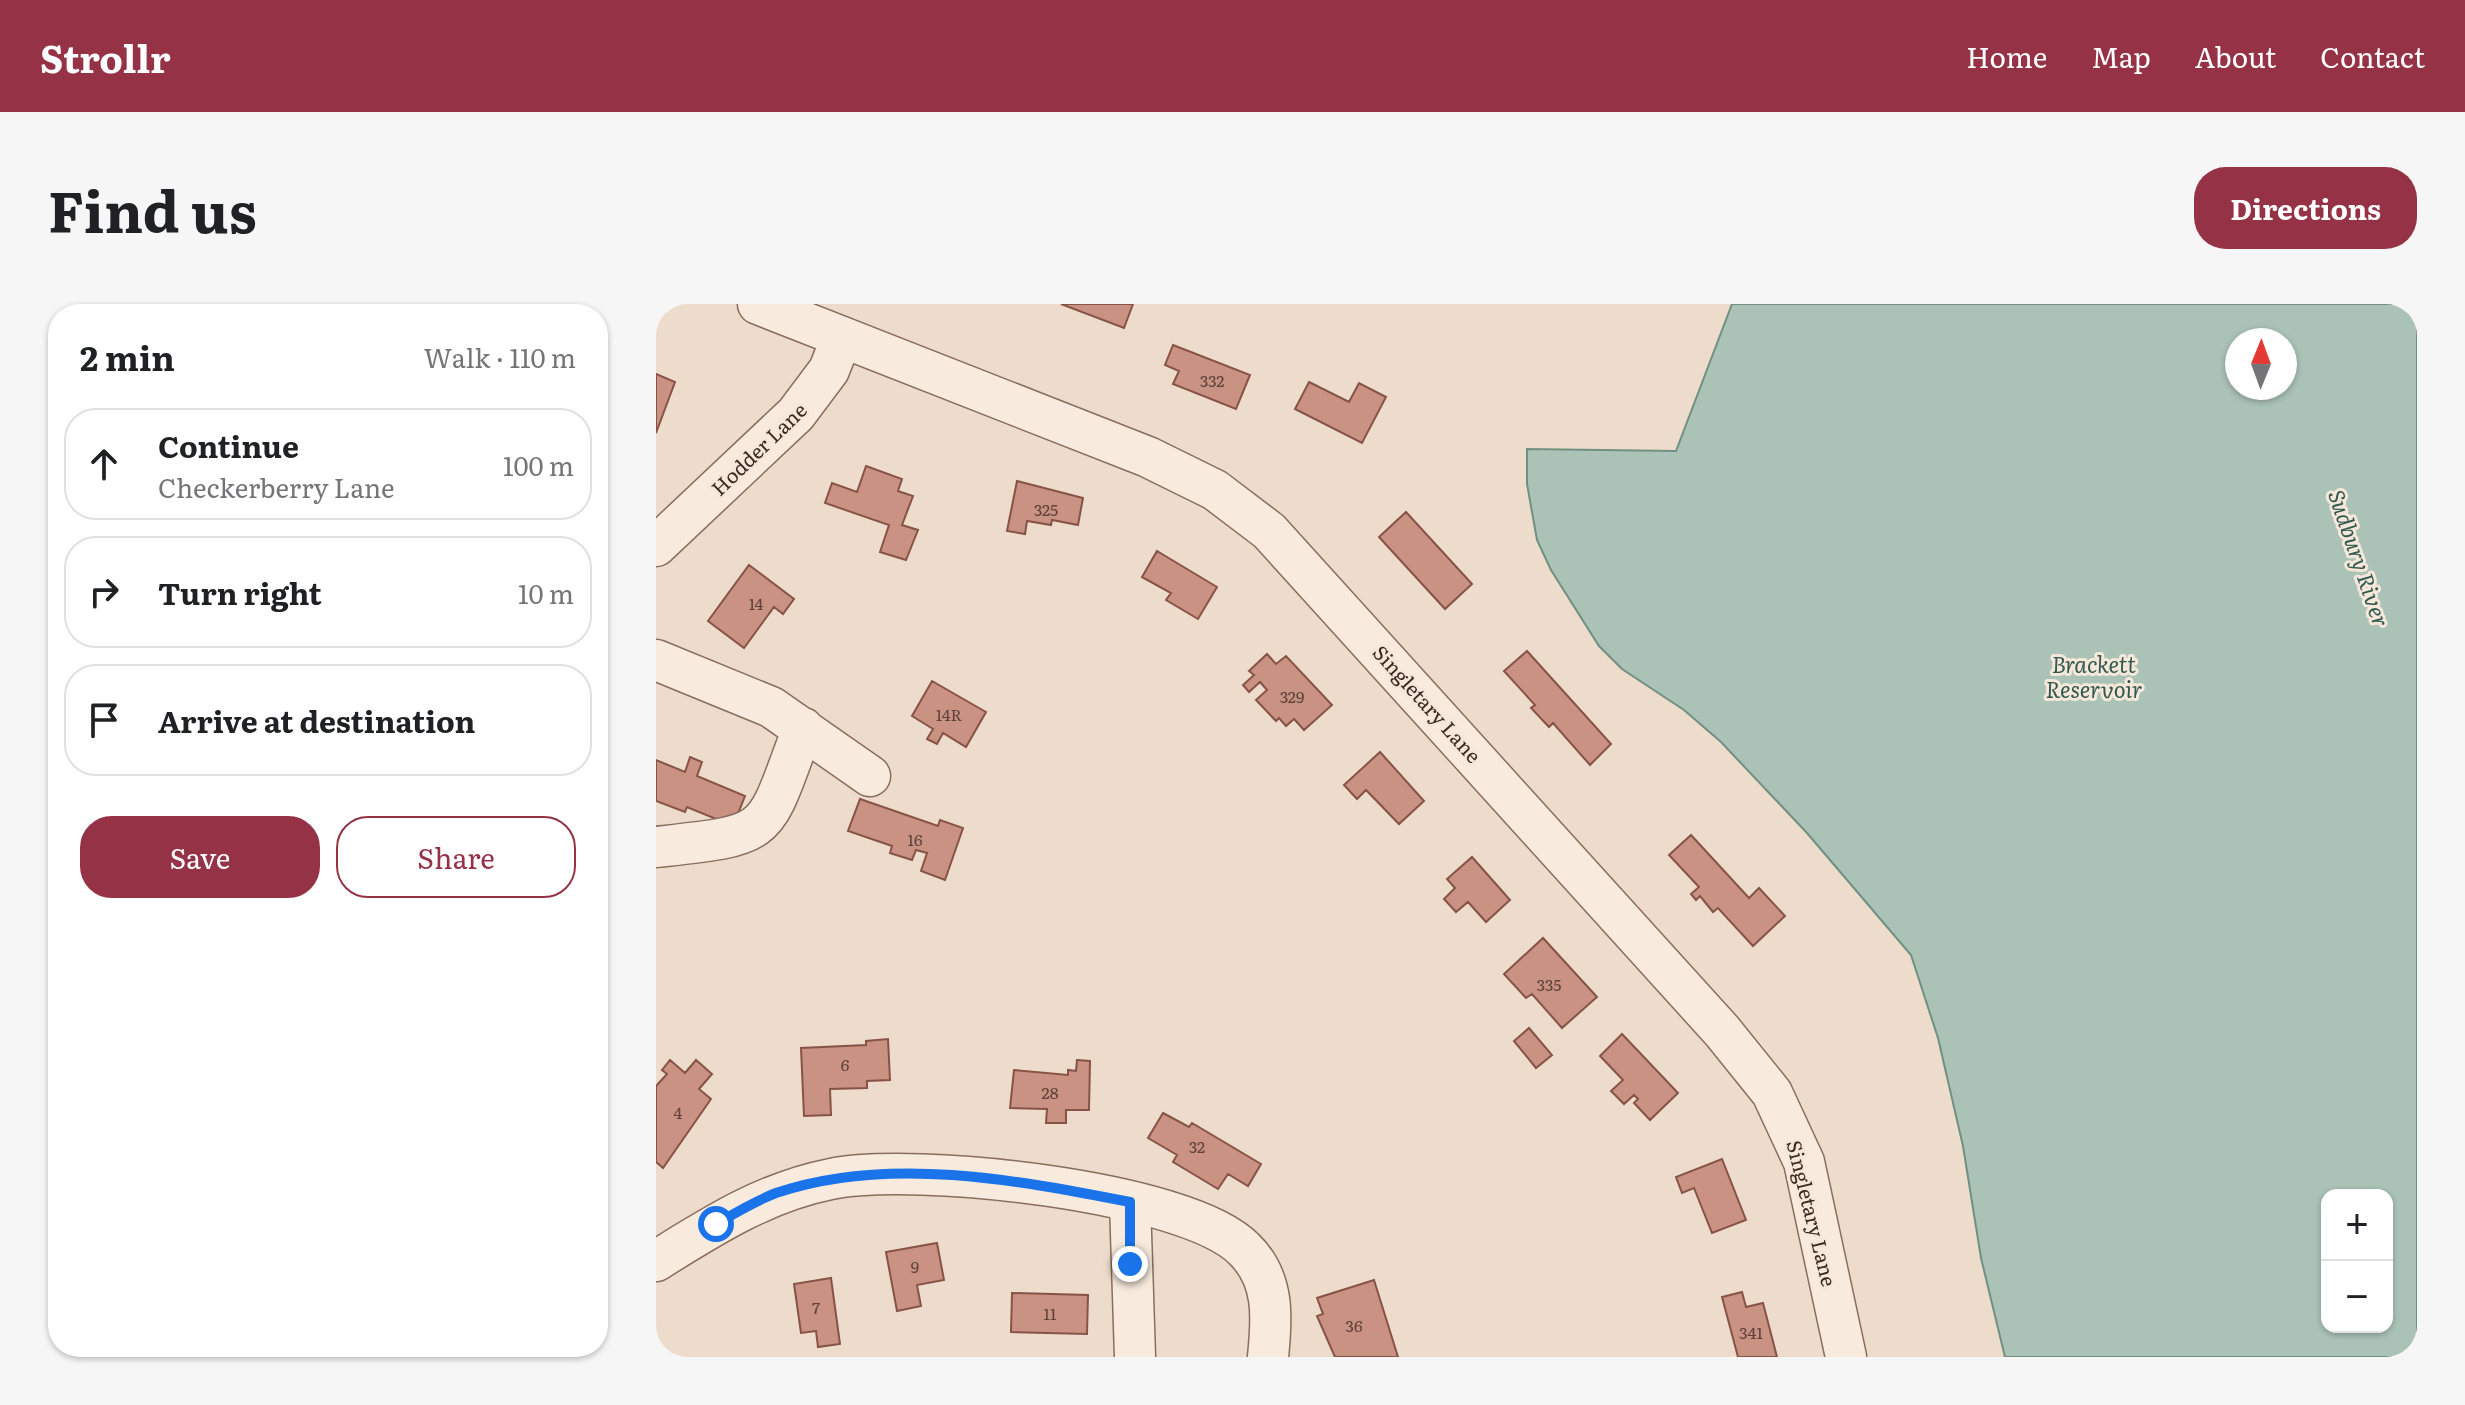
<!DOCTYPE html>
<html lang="en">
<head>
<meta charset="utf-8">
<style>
  :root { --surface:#fff; --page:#f6f6f6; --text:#202124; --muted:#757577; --line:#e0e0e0; --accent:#953246 }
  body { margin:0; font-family:Literata,serif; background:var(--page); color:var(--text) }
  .controls { position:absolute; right:24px; bottom:24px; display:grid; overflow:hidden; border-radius:16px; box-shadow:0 2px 6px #0004 }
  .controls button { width:72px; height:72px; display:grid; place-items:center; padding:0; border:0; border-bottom:2px solid var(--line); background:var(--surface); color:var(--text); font:40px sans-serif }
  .compass { position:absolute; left:1569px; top:24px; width:72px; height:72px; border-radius:50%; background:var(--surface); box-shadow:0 2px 6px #0004; rotate:1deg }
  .stop { position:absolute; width:24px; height:24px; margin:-18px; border:6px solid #1a73e8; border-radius:50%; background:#fff }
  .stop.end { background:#1a73e8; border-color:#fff; box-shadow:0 2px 8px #0008 }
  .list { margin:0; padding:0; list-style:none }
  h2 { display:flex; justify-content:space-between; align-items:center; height:104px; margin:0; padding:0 32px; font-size:34px }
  h2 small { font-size:26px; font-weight:400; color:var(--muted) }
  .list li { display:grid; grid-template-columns:52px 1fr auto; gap:24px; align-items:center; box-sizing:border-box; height:112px; margin:0 16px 16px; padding:0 16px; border:2px solid var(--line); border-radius:32px }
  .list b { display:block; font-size:30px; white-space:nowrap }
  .list p { margin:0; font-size:26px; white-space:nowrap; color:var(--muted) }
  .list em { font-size:26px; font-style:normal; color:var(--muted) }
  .actions { display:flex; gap:16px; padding:24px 32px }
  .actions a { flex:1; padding:18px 0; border:2px solid var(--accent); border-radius:32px; text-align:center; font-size:28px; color:var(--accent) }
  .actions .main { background:var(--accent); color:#fff }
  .icon { flex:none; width:44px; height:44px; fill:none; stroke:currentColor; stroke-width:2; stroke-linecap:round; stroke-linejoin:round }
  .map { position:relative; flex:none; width:1761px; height:1053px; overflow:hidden; border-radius:32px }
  header { display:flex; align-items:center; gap:48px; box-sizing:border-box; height:112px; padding:0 40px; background:var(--accent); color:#fff }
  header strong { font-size:38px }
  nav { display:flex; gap:44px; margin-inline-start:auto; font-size:28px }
  .intro { display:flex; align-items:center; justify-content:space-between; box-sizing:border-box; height:192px; padding:0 48px }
  h1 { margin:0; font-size:56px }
  .button { padding:20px 36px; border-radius:32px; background:var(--accent); color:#fff; font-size:28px; font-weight:700 }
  main { display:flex; gap:48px; padding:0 48px }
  aside { flex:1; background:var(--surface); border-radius:32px; box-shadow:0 2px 6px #0004 }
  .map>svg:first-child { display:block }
</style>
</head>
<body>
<header>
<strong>Strollr</strong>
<nav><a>Home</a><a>Map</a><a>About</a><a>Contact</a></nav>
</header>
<div class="intro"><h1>Find us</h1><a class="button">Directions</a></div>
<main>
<aside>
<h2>2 min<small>Walk · 110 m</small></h2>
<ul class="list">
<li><svg class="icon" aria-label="ahead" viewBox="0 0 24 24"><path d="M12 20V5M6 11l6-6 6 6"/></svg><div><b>Continue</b><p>Checkerberry Lane</p></div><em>100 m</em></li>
<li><svg class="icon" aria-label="right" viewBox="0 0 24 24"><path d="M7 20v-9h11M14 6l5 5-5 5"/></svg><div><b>Turn right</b></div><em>10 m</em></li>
<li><svg class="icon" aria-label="arrive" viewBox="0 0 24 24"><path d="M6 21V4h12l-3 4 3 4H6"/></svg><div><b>Arrive at destination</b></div></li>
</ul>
<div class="actions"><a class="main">Save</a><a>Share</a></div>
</aside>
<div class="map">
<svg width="1761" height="1053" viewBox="0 0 1761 1053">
  <rect width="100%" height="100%" fill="#eddccb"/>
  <path fill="#abc2b7" stroke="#719082" stroke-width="2" fill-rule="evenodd" d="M1076,0H1761V1053H1349L1325,954L1307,842L1282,734L1255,651L1151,529L1065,438L1028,406L966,365L943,342L895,266L881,236L871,180V145L1020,147ZM1581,36H1629V84H1581ZM1671,891H1731V1023H1671Z"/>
  <path fill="#c99283" stroke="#875346" stroke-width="2" d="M405,0H477L468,24Z
    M517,41L594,71L580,105L517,80L523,67L509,61Z
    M0,70L19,78L0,129Z
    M653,78L693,98L703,79L730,93L706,139L639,105Z
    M210,162L246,175L242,187L257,192L246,221L262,226L250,256L224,248L233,221L169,199L176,179L201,188Z
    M361,177L427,194L422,221L396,216L395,221L371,217L369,230L351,227Z
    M750,208L816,280L789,305L723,233Z
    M501,247L561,283L542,315L510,296L515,289L486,273Z
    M93,261L138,295L127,310L118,303L88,344L52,317Z
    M871,347L955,440L934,461L897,419L893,423L875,404L879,401L848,367Z
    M611,350L620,360L630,352L676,401L648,426L638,415L630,422L623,414L620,417L600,396L611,386L604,378L593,388L587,381L598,371L593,367Z
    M276,377L330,408L310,443L287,429L281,440L271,435L277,425L256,412Z
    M724,448L768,497L743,520L710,486L701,495L688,481Z
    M34,453L46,458L41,472L89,492L77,522L31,503L29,508L0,497V456L29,468Z
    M204,495L282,522L284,516L307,524L289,576L265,567L271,549L260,546L256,556L234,549L236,542L192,527Z
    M1035,531L1093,594L1103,584L1129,612L1097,642L1062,604L1057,608L1044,592L1040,596L1035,590L1043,583L1013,551Z
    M816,553L854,596L830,618L812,598L800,608L788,595L799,584L791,575Z
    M887,634L941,693L906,724L876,690L870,694L848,670Z
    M873,724L896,751L880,764L858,737Z
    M966,730L1022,789L994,816L978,799L982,795L978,791L968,800L955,787L967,776L944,752Z
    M232,735L234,776L211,777V784L174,785L175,811L148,812L145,744L210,741V737Z
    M14,756L29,769L40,756L56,770L43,785L55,795L7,864L0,858V782L11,770L6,766Z
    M421,756L434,757L433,806H410V819H390L391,805L354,804L358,766L412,771V766L420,767Z
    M507,809L533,823L536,819L605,860L592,882L572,870L562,885L517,858L521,851L492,834Z
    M1066,855L1090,916L1056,929L1038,884L1026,889L1020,873Z
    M281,939L288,976L261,981L265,1002L241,1007L230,948Z
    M175,974L184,1040L162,1043L160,1027L145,1029L138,980Z
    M718,976L742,1053H679L661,1012L667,1010L661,994Z
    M1086,988L1090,1003L1107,999L1121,1053H1082L1066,993Z
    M356,989L432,991L431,1030L355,1028Z"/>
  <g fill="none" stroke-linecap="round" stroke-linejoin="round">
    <defs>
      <path id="minor" d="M102,0L492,153L559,186L613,227L1066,727L1116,789L1148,858L1190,1053
        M0,242L140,110L173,66L186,33
        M0,356L115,403L214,472
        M0,543C118,530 106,534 147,424
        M474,898L479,1053
        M0,957C56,922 109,888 175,875C256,858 530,886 588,945C619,975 616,1014 612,1053"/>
    </defs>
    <use href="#minor" stroke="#896d5f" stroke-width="43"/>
    <use href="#minor" stroke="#f8ebde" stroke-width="40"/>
  </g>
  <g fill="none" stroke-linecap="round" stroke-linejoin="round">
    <path stroke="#1a73e8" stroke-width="10" d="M60,920C79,909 99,897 120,889C231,851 361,876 474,898V960"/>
  </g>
  <g text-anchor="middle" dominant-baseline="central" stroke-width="6" stroke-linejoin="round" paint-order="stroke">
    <g font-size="16" fill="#5e433a">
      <text x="556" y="76">332</text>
      <text x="390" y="205">325</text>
      <text x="100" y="299">14</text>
      <text x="636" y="392">329</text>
      <text x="293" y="410">14R</text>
      <text x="259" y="535">16</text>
      <text x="893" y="680">335</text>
      <text x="189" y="760">6</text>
      <text x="394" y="788">28</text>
      <text x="22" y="808">4</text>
      <text x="541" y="842">32</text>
      <text x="259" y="962">9</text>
      <text x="160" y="1003">7</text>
      <text x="394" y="1009">11</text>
      <text x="698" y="1021">36</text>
      <text x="1095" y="1028">341</text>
    </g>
    <g font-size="20" fill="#3b2922" stroke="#f5e8da">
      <text transform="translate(102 144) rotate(-44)">Hodder Lane</text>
      <text transform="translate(772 399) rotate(48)">Singletary Lane</text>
      <text transform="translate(1157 909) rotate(76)">Singletary Lane</text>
    </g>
    <g font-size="22" font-style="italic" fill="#32594f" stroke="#f5e8da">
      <text transform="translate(1704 254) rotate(71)">Sudbury River</text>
      <text x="1438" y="359">Brackett<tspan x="1438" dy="25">Reservoir</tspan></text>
    </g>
  </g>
</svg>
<div class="controls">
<button>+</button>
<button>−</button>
</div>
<svg class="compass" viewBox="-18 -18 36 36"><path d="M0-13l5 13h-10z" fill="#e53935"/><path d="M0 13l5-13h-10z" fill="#757577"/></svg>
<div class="stop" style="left:60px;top:920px"></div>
<div class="stop end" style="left:474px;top:960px"></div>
</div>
</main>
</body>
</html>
